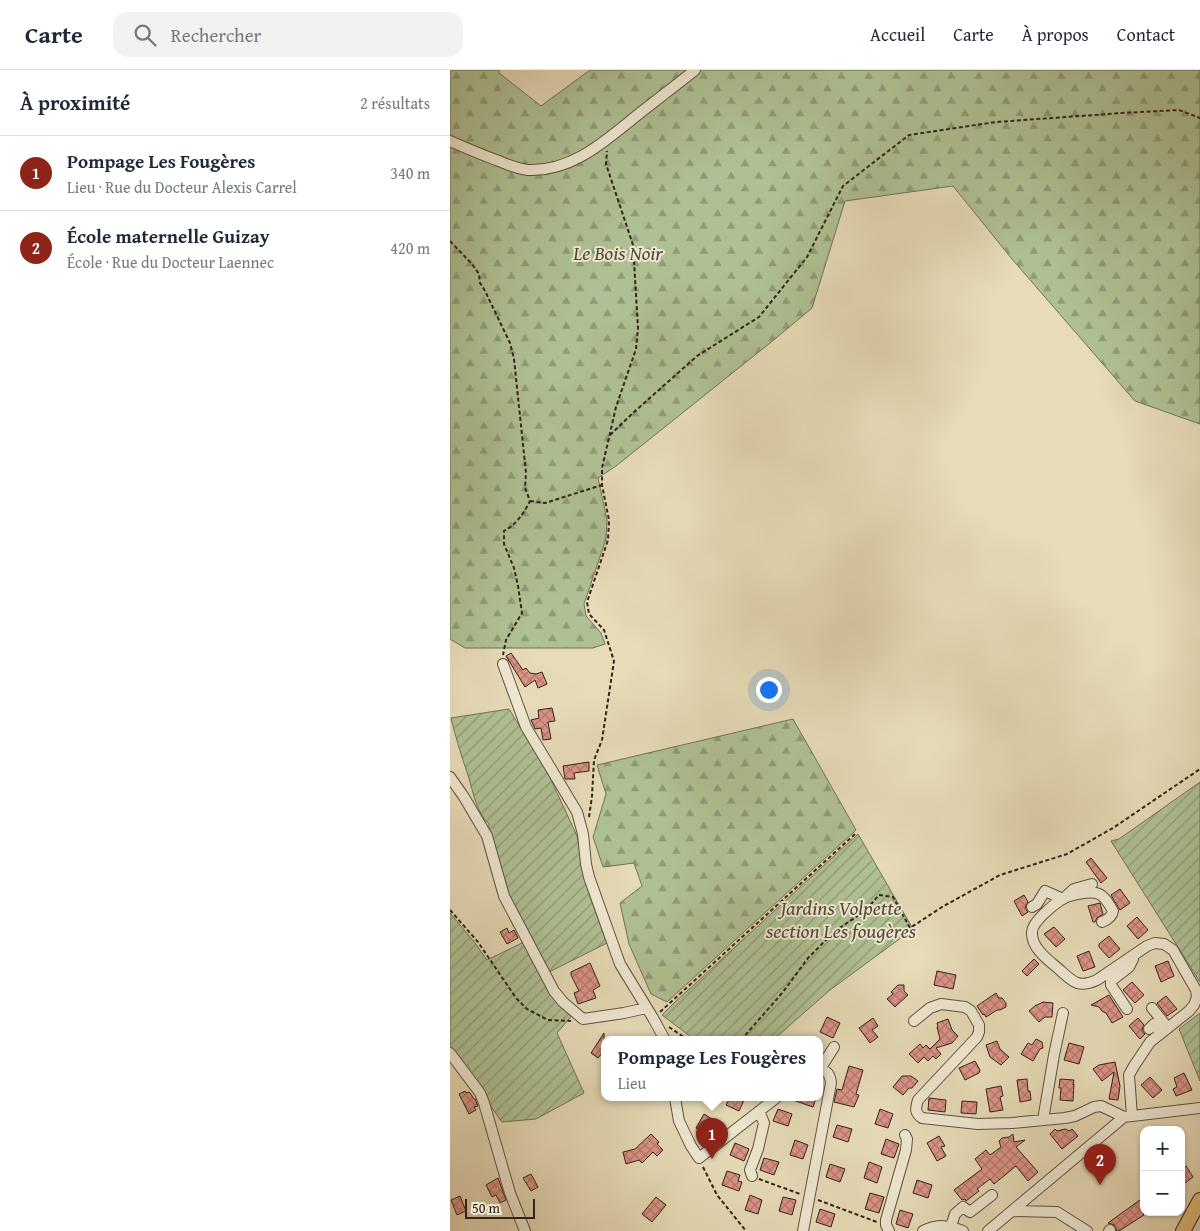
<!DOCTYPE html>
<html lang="fr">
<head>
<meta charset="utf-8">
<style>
  :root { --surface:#fff; --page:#f2f2f3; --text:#1f2937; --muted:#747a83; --line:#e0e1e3; --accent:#8f2418 }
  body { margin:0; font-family:"Gentium Book Plus",serif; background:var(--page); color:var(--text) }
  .controls { position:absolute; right:15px; bottom:15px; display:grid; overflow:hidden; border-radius:10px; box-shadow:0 1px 4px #0004 }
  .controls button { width:45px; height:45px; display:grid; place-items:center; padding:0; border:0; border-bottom:1px solid var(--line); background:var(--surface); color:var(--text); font:25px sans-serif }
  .scale { position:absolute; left:15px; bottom:12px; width:70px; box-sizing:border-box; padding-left:5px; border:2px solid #34231a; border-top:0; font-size:14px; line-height:18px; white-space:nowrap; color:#34231a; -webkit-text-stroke:4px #efe8d1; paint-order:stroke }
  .you { position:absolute; left:318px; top:619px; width:18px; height:18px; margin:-12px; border:4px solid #fff; border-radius:50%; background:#1a73e8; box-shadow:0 0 0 8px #1a73e833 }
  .badge { display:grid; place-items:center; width:32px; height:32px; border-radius:50%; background:var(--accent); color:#fff; font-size:16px; font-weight:700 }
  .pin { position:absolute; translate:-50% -41px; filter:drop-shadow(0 1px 2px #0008) }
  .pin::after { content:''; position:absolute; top:26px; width:18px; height:15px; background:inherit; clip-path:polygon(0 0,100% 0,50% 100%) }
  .popup { position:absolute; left:151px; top:966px; width:222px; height:65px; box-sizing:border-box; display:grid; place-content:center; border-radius:10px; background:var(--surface); filter:drop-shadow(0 1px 4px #0005); font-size:16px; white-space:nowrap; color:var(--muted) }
  .popup b { font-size:19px; color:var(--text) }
  .popup::after { content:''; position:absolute; left:50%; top:100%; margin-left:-10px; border:10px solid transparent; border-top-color:var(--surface) }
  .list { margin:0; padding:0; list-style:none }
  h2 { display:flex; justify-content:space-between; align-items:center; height:65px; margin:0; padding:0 20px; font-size:21px }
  h2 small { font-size:16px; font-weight:400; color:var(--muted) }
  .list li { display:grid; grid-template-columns:32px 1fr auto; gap:15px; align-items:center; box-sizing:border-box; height:75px; padding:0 20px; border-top:1px solid var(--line) }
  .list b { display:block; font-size:19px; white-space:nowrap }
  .list p { margin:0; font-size:16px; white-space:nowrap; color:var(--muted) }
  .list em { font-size:16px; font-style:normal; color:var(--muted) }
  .icon { flex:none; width:28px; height:28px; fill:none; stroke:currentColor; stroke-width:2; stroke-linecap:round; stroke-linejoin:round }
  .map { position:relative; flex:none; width:750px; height:1161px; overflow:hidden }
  header { display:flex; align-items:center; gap:30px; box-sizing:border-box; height:70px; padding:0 25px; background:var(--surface); border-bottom:1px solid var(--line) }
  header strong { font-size:24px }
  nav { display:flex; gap:28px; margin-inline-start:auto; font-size:18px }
  .search { width:350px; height:45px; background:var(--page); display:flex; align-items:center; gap:12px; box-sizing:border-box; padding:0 18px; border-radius:15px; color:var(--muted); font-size:19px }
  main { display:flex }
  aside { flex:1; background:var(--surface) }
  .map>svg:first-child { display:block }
</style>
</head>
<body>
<header>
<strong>Carte</strong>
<div class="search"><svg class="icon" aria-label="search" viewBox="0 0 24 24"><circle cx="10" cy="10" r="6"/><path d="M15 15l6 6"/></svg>Rechercher</div>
<nav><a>Accueil</a><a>Carte</a><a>À propos</a><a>Contact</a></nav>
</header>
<main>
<aside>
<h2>À proximité<small>2 résultats</small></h2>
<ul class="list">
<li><span class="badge">1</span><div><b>Pompage Les Fougères</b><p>Lieu · Rue du Docteur Alexis Carrel</p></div><em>340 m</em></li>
<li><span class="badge">2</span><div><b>École maternelle Guizay</b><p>École · Rue du Docteur Laennec</p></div><em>420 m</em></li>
</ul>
</aside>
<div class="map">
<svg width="750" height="1161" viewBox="0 0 750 1161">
  <defs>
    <pattern id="forest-firs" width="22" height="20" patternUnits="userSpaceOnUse" patternTransform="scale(1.25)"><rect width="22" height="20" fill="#afc194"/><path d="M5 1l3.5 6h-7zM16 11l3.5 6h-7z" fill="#8f9c78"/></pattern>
    <pattern id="garden-furrows" width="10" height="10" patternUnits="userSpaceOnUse" patternTransform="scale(1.25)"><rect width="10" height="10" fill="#afc194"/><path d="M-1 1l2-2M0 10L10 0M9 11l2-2" fill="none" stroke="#8f9c78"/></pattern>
    <pattern id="building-cross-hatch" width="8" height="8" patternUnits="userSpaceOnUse" patternTransform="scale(1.25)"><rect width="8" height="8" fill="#dc9387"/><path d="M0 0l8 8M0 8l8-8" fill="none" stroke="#b3786e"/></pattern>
  </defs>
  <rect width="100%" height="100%" fill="#e7dbb8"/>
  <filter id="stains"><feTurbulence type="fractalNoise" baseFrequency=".004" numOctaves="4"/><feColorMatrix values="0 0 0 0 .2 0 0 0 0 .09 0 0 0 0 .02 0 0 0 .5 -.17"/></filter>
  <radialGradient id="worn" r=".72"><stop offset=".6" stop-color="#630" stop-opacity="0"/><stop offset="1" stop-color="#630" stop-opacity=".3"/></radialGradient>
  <path fill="url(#forest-firs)" stroke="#727257" d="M0,0H49V3L91,36L140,0H750V354L685,331L562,189L503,116L395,131L362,238L320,273L166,396L148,408L157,450L156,469L134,534L136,546L151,563L155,574L143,578H15L0,569Z
    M343,649L406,760L217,932L201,924L179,874L170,833L192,816L184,793L153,797L143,767L156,724L147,695Z"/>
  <path fill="url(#garden-furrows)" stroke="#727257" d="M59,639L96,699L127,766L133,802L140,827L157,873L97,903L55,818L39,766V754C27,743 23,723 19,708C12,688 6,669 1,648Z
    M750,712V912L661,771L669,769Z
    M408,764L463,859L380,920L323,970H245L212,945L224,933Z
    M0,843L25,873L37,890L76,871L123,944L107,963L134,1023L86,1049L52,1052L0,979Z
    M750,943V1011L729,959Z"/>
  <path fill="url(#building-cross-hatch)" stroke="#34231a" d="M61,583L73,600L76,598L80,603L86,604L92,602L97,614L88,618L85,610L75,617L56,586Z
    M102,638L105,651L98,652L101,669L93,670L91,658L85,659L81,650L89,648L88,640Z
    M139,692V701L124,703L125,709H115L113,696Z
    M641,788L657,808L651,813L636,792Z
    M670,819L680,833L670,840L661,825Z
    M574,825L578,832L575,838L578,842L572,846L564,831Z
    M650,833L653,844L647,848L645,852H643L638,836Z
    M687,847L698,860L688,869L677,856Z
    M604,857L615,869L606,877L594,864Z
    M57,858L59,863L64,860L68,868L57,874L50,862Z
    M659,866L670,879L659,888L649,877V874Z
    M639,881L645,897L633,901L627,886Z
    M584,889L589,894L577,906L572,901Z
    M718,891L724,906L711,912L705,896Z
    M140,893L150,916L143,920L146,928L128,934L124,923L129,921L121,905V902Z
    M487,901L506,905L503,919L484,915Z
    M682,912L694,925L685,933L673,920Z
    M448,915H454V921L458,925L445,937L437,929L443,924L441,922Z
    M546,923L549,928H552L556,933V937L550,940H547L536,947L534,944L533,945L527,936Z
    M659,925L673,947L662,953L656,943L652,941L649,937L641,935Z
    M716,926L727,939L717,946L707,933Z
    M593,932L603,933L602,947H595L589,952L579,941L586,935H587Z
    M377,947L390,953L383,968L370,962Z
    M423,948L428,956L422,960L428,967L420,973L409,958Z
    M688,948L694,955L692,960L695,964L690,969L679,956Z
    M498,949L502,960L508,966L502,973L486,978L491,984L486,989L483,986L478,991L474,987L468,993L459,984L470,974L473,978L476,975L480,979L490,969L487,957H488L487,953Z
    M154,963V984L152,983L148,988L141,983Z
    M586,969L592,972L593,978L590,979L583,991L571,984L578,973L582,975Z
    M547,971L550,979L559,987L551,995L540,987L536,975Z
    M619,973L634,977L629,994L614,990Z
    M525,991L530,1000L529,1003L515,1010L509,998Z
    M665,992L670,1016L668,1030L659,1029L664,1002L652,1011L643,999L649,995Z
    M399,996L413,1000L406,1024L409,1025L404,1037L384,1032L387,1019L392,1020Z
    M734,1003L742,1020L726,1026L723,1019L727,1017L724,1008Z
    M452,1006H461L468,1011L462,1018H459L453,1025L443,1017Z
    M700,1007L712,1020L703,1028L691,1015Z
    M577,1009L578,1021H580L581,1030L570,1032L567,1010Z
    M610,1009L624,1010L623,1015L624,1014L623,1031L610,1030L611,1018H609Z
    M551,1016L553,1026L550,1027L553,1040L540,1042L536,1019Z
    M15,1021L16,1023L19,1022L20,1023L24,1029H25L28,1036L24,1037L26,1040L19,1044L9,1024Z
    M280,1028H295L289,1041L276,1035Z
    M340,1028H366L363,1037L340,1029Z
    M479,1028L496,1030L495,1042L478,1040Z
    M512,1031L527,1032L526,1044L511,1043Z
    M328,1039L342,1044L338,1056L323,1051Z
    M430,1039L443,1044L438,1058L425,1054Z
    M254,1044L265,1051L258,1064L246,1058Z
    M387,1055L402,1059L398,1072L383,1067Z
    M605,1059L607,1061L615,1059L620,1061L622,1059L628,1066L612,1079L600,1064Z
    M201,1064L209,1072L207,1074L213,1080L207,1086L203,1082L192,1093L189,1090L176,1094L173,1082L185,1079Z
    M563,1064L564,1072L575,1070L566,1077L588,1102L578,1111L566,1096L544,1114L540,1109L527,1119L529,1121L516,1131L515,1129L512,1130L504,1120L532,1099L525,1089L536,1080L540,1085L551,1077L549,1071L552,1068L559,1067Z
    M489,1066L495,1076L491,1077L496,1086L487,1091L477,1073Z
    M436,1069L449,1074L444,1088L431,1084Z
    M345,1070L358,1075L353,1089L340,1085Z
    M285,1073L299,1079L294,1091L280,1085Z
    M314,1088L329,1092L324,1105L310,1100Z
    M419,1092L432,1097L427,1113L414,1108Z
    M380,1094L395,1099L390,1112L376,1107Z
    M736,1096L743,1107L731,1116V1100Z
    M277,1101L290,1105L288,1111L292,1112L289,1121L272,1115Z
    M81,1104L88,1117L81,1121L73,1108Z
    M48,1108L56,1130L50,1133L46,1125L42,1127L36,1115Z
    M467,1110L482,1115L478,1128L463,1123Z
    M420,1123L434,1127L429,1143L415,1139Z
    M300,1125L312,1130L308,1144L295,1140Z
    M10,1126L16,1141L7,1145L1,1130Z
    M206,1127L216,1135L202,1152L192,1144Z
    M333,1127L346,1130L342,1145L329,1141Z
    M694,1127V1143L693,1144L694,1145L669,1161H667L664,1155L658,1153Z
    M370,1139L385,1144L381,1157L366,1152Z
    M450,1140L463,1144L458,1158L446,1154Z"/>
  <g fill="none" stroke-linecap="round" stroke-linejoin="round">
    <defs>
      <path id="minor" d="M0,71C16,78 32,85 49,91C58,95 69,99 78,100C121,102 154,72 185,47C205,31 225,16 245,0
        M53,594L76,657L127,742L133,764L136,794L139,807L170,894L203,948L215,970
        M0,707L14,727L37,766L54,826L104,921L113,932L133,949L174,943L196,938
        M582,837L587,834L595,821L613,829L624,819L642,814
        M652,852C657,850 662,847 663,841C660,836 655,826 649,824C641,820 619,825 612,829C603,835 582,852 582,862C581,879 600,891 611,901C624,913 629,918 647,910L697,876L705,873L714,874L723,880L746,920L747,927L744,935L739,941L700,972L684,996L679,1005L682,1046
        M702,938L718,958
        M677,939L661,915V911L679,897L683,889
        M464,951L480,938L491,934L515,937L521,941L529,955V962L527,967L468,1030C465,1039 465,1043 472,1048L528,1054L562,1053L615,1048L625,1046L644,1037L651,1036L674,1047
        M699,959L704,954L711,963
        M0,983L30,1023L34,1033L60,1123L75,1161
        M370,999L384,977
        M225,1028L229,1051L241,1076L249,1088L326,1028
        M593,1050L604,985L613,943
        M302,1106L300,1100L308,1079L314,1053L309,1041
        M562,1141L607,1142L637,1161
        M501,1156L505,1144L513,1137L520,1142L542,1125
        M353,1161L381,1013C380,1005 378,1001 370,999
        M439,1161L436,1155V1150L456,1080L457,1069L455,1065
        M473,1161C488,1154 498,1155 513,1161
        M538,1161L674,1047L750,1038
        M659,1161L660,1160"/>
      <path id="highway" d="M733,1161L750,1130"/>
    </defs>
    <use href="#minor" stroke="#615142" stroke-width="12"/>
    <use href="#highway" stroke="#34231a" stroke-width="16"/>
    <path stroke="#34231a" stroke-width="2" stroke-dasharray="4 2.5" stroke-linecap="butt" d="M0,171L22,194L29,204L30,213L35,221L60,273L64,289L76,403L75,418L80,431C74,443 66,455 54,461V474L64,498L68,516L72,543L56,570L53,585
      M160,365L183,343L247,286L309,247L357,187L393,116L459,65L546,52L672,43L729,40L750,48
      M80,431L95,433L152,415
      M139,747L142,726L144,690L152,670L164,591L154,560L139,544L137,532L158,470L159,450L152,415V398L166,337L186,279L188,258L183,175L156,94L157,81
      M0,840L28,872L66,928L77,939L98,950L121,951
      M210,942L405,764
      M219,957L238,970
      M291,970L333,922L358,888L385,861L415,841L429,825L443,827L460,858L492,837L550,805L617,784L663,758L750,699
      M253,1097L267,1125L296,1161
      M309,1109L350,1124
      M368,1130L427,1152"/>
    <use href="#minor" stroke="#efe8d1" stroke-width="10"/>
    <use href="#highway" stroke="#e4be7c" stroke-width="14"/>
  </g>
  <g text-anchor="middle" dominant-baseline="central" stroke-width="4" stroke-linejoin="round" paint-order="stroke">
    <g font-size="20" font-style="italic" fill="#534a38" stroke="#efe8d1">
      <text x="168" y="182">Le Bois Noir</text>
      <text x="391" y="837">Jardins Volpette<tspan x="391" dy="23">section Les fougères</tspan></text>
    </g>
  </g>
  <rect width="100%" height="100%" filter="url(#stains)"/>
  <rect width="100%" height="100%" fill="url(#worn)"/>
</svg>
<div class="controls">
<button>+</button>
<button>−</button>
</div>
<div class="scale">50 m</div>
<div class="you"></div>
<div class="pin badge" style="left:262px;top:1089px">1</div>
<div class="popup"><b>Pompage Les Fougères</b>Lieu</div>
<div class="pin badge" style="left:650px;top:1115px">2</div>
</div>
</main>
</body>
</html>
